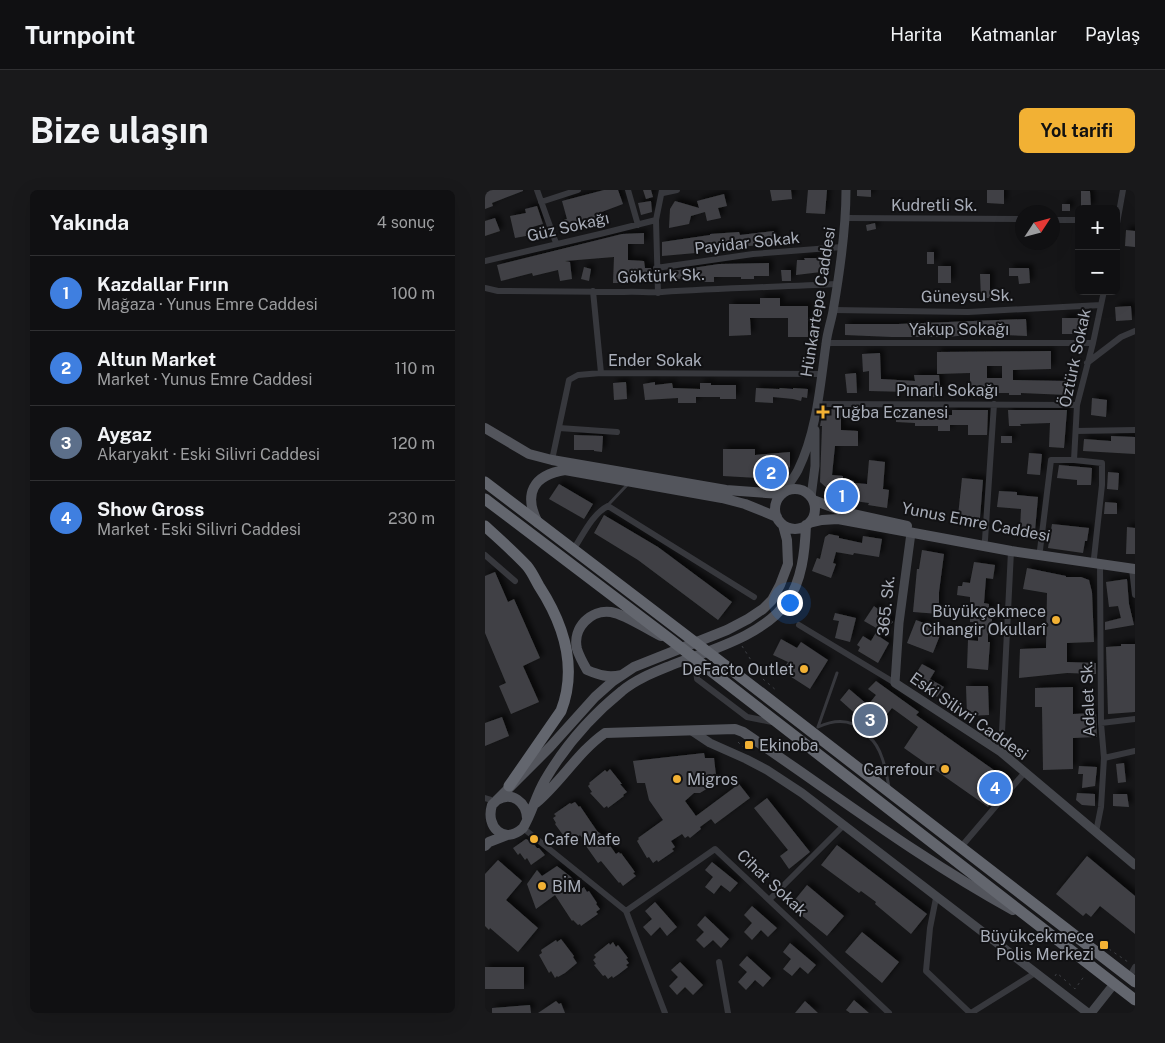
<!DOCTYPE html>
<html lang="tr">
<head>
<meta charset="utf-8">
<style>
  :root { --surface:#101012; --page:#19191b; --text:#f1f3f6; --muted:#9c9d9f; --line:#303032; --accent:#f2b134 }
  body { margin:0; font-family:"Public Sans",sans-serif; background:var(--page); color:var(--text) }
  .controls { position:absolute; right:15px; top:15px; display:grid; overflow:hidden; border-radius:8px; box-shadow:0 5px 20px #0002 }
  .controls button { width:45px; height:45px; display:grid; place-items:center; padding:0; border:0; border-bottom:1px solid var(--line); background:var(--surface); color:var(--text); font:25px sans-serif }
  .compass { position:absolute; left:530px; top:15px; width:45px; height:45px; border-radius:50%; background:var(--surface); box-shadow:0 5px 20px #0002; rotate:54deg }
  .you { position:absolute; left:304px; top:412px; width:18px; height:18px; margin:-12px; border:4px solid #fff; border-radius:50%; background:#1a73e8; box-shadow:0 0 0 8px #1a73e833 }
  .badge { display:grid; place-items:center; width:32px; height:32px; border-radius:50%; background:var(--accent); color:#fff; font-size:16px; font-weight:700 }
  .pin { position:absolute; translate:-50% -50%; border:2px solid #fff; box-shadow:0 1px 5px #0006 }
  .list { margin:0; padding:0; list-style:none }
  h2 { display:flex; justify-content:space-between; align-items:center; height:65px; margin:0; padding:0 20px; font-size:21px }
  h2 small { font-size:16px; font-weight:400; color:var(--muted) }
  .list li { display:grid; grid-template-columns:32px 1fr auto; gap:15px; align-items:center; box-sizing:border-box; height:75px; padding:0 20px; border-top:1px solid var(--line) }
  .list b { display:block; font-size:19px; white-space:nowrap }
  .list p { margin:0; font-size:16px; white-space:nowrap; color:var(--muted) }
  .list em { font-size:16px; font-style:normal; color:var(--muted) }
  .map { position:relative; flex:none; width:650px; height:823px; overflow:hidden; border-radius:8px }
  header { display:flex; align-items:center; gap:30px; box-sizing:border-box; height:70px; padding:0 25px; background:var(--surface); border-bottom:1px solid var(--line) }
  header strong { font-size:24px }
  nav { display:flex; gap:28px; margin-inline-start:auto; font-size:18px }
  .intro { display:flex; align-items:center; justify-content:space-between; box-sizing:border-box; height:120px; padding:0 30px }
  h1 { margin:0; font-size:35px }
  .button { padding:12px 22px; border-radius:8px; background:var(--accent); color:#111; font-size:18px; font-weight:700 }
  main { display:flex; gap:30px; padding:0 30px }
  aside { flex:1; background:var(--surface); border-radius:8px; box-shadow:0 5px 20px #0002 }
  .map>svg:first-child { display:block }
</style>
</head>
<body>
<header>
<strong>Turnpoint</strong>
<nav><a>Harita</a><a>Katmanlar</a><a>Paylaş</a></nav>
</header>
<div class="intro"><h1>Bize ulaşın</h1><a class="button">Yol tarifi</a></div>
<main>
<aside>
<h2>Yakında<small>4 sonuç</small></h2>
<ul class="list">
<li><span class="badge" style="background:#3f7fe0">1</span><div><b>Kazdallar Fırın</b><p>Mağaza · Yunus Emre Caddesi</p></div><em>100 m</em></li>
<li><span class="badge" style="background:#3f7fe0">2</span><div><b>Altun Market</b><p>Market · Yunus Emre Caddesi</p></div><em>110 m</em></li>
<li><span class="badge" style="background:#5c6f8a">3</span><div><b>Aygaz</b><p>Akaryakıt · Eski Silivri Caddesi</p></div><em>120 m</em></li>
<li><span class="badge" style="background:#3f7fe0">4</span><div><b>Show Gross</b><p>Market · Eski Silivri Caddesi</p></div><em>230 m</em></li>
</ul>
</aside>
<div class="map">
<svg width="650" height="823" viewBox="0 0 650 823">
  <defs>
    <filter id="shadow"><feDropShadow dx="4" dy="-4" stdDeviation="2.5" flood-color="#0009"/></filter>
  </defs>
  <rect width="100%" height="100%" fill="#161618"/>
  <path fill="#404145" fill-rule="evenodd" filter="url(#shadow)" d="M0,0H38V1L7,13L8,16L0,19Z
    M119,0H133L138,14L114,23L116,33L78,43L75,31L82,29L77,11Z
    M158,0H166L168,7L161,9Z
    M285,0H306L307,9L287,11Z
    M323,0H342L340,24L321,23Z
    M372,0H386V7L372,6Z
    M502,0H519V14L502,13Z
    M596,1H605L606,18H596Z
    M239,4L242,16L233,18L236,28L222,31L220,22L206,26L204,34L184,38L185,19L190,11L214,18L212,11Z
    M166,11L167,22L156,25L153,13Z
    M577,14H585V21H577Z
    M52,16L58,34L44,38L46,45L30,48L25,26L41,23L40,19Z
    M10,28L15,41L0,46V31Z
    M390,33L391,39L382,41L381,35Z
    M641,40L650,41V57L640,56Z
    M289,41L290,53L256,57V60H225V58L210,59L211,63L177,66V52L225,45V44L254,42L255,45Z
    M159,43V54H143V70L159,71L160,78H166L168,89L141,88V93H128L129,67L80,71L85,72L87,89L75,91L73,80L48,86L47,83L16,91L12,75L137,44Z
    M442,62H449V74H442Z
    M319,68H336V82L311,85L312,70H320Z
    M284,73V86H269V89H256V87H229V92H217V88L187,89V81L234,74Z
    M453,76H466V93H453Z
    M99,77L106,79L104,91L96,89Z
    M524,78H544L545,93L534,94L533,86H524Z
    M296,80H306V91H297Z
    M495,84H505V108H496Z
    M275,108H295V116H323V147H303V128H265L266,145L244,146V114H275Z
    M646,116L647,130L631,131L630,117Z
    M577,128H595V144H577Z
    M541,129L542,146L491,144L463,147H407L360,145V134H413Z
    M566,161V179L528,180V190L582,191V205L536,203V205H524V203H507V199H485V183L452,184V162ZM502,176H517V188H502Z
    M395,163L396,189L430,191L429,185H454L456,206L448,207L447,197H426L425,202L384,201V181L378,182L377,164Z
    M371,183L372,203H362L360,184Z
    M141,192L142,209L129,210L128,193Z
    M170,192V195L187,193L188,198L215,199V193H226V195H251V209H235V207H211V213H193V208L160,210L158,194Z
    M271,198L294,199L295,198L308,199V198L323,199L322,208L317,207L316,211L308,209L288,207V213L270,212Z
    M607,208L622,210L621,227L606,225Z
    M339,219H356V240L373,241V256H350L347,285L358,286V289L369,291V293L382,294L384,270L400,272L398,299L404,300L402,318L383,315L384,313L354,309L335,292L337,236H335L338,220Z
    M411,219L452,220L451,225H467V220H503L502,245H483V235H465V241H453V236H430V233L411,232Z
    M523,220H582L579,258L564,257L565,233L535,234L536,236H524Z
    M89,245L118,246L117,262L109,261V260H89Z
    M516,246H527V253H516Z
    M626,246L650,247V264L598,261L599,249L626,251Z
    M238,259H270V265L305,262V277L284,293L280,294L273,293V288L238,286Z
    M544,263L557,264L555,285L542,284Z
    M574,275L607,278L606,295H592V290L572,288Z
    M623,282L634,283L633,300L622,299Z
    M477,288L498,290L495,328L473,326Z
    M74,294L108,314L99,329L64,309Z
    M514,301L532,302V305L553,307L550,341L535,340L536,319L512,317Z
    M620,312L632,313V324H619Z
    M119,325L173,357L247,412L233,430L153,370L109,343Z
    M567,334L604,338L602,351H600L598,363L563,358Z
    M642,337L650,338V364H641Z
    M344,344L354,346V348L377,353L378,346L397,349L394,367L369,363L368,365L351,362L348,373L351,374L346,388L327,381L332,368L335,369L340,347Z
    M437,360L459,364L454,402V424L428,422L432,379H434Z
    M489,372L510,375L508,389L501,388L499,413L504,414V419H507V439H503V452H505L503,480L482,478L483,450L493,451V439L490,438V432H485V407L472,405L473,396H477L478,392L485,393Z
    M542,378L581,386V387H596L604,390L607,402L609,452L582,453V472L611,473V484L582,483L534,488L535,459L561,458L562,403L538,399Z
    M10,382L23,412L29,409L55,468L38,476L54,512L26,524L14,496L21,493L0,443V386Z
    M642,389L644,414L649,435L620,440V432L636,428L633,416L624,417L621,392Z
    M389,416L393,419L394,418L408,432L395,447L404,453L393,473L373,461L375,457L372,455L378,446L386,451L393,439L379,431Z
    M350,423L371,428L365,452L350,448L354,431L348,430Z
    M431,430L457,440L448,463L422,453Z
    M296,449L312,458L316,452L343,470L325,499L297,481L303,472L288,465Z
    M636,454H650V522L623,524L621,457L636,456Z
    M437,474L450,481L445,489L459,497L452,507L427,490Z
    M391,491L434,522L431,525L523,590L503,617L419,558L433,537L407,518L386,544H383L381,546L370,537L371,535L370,531L374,527L355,510L364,499L383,515L391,505L383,499Z
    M481,496H503L504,525L482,526Z
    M588,497V524L611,523L612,547L588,548V579L558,580L557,517H550V498Z
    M17,527L24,546L0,556V533Z
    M219,563L220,568H229L232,594L224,595L223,598L215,603H209L200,611L211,626L254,594L265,608L230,634L226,629L215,637L216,639L205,648L203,646L200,648L197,644L186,651L190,657L187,659L189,661L173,672L172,670L168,673L164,667L162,668L152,651L154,649L153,648L178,630L164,610L160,593H152L148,571Z
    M639,573L641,592L633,593L631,574Z
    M594,576L612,577L610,596L597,598L598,584H593Z
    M125,579L137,594H135L142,602L138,605L139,606L123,618L122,616L119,618L105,603L107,602L103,596L105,594L104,593L120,580L122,582Z
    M592,603L610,604V616L597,615L591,610Z
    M628,604H642L644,617L628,616Z
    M282,608L325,662L304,679L295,666L303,660L269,618Z
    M90,612L94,617L95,616L112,641L117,645L131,664L134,662L135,664L136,663L150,682L148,683L151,686L138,696L135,692L134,693L116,671L113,673L101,656L103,655L95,645L89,649L88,648L84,650L80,644L78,645L70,634L71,633L68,628L71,626L69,624L85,613L86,614Z
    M41,649L47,652L52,658H54L60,665L46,675L42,668L40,670L35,663L33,665L28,658Z
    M352,655L442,724L426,744L390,714L391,712L376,701L374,703L336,675Z
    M602,666L650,706V744L615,716L606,727L601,723L598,726L571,704Z
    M13,670L37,691L21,710L53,738L33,762L5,738L4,740L0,736V684Z
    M227,672L253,693L245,702L236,695L229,704L220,697L228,687L220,680Z
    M72,676L86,687L95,700L99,697L102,702L104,701L112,713L111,714L115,719L111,722L113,724L96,736L95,734L93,735L88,730L87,731L70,705L51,719L42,694L52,680L57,686Z
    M322,695L359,726L342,746L305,716Z
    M170,712L192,737L182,746L175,737L166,746L158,737L167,729L160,721Z
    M267,716L292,738L283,747L276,740L267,750L259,742L267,733L259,725Z
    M220,726L244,749L236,758L228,750L219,758L211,750L219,742L212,735Z
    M377,742L414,772L397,793L360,762Z
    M76,749L89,766L88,767L92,773L80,783L73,787L72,786L70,788L66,781L64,783L54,765L57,763L56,760L71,750L72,752Z
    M128,752L131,757L133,755L143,768L141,769L144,773L141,775L143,777L134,784L128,788L127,786L123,789L120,785L118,786L109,775L111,774L108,770L111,767L109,765L124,753L125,755Z
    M305,753L331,775L323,784L315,777L307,786L298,779L306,769L298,762Z
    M262,766L286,788L278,797L270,790L261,800L253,792L262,782L254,775Z
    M195,772L218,795L208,805L200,797L192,805L184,796L193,787L186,780Z
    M0,777H39V799H0Z
    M369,810L384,823H365L361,820Z
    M71,811L74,814L76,813L80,823H53Z
    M320,811L333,823H310Z
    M45,815L46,823H7V818Z"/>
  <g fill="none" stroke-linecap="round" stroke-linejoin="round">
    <path stroke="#3d3f44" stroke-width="1" stroke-dasharray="2.5 4" stroke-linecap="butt" d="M257,456L278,489L292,501
      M253,552L259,558
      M624,759L643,772
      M570,786L572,783L590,799L600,785"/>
    <path stroke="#37383d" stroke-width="3" d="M123,315L143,294
      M333,537L352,483
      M333,537C344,532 356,529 368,534
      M384,547C397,557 401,581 404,597"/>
    <path stroke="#37383d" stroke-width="6" d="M52,0L71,53
      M143,0L153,35
      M178,3L192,0
      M56,12L93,0
      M361,28L538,29
      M568,30H594
      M631,39L638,0
      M0,71L115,44L171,30
      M171,78L268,64L357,57
      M0,98L13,101L139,102C151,101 164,103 177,102C235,98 294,97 352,94
      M108,101L116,183
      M173,103L171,30L177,0
      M348,120L483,122L616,115
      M341,153H608
      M602,173L636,147L650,141
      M332,214L592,215
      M74,238L132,242
      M591,241L650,240
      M67,270L84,190L93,185L116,183L338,184
      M500,350L509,214
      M88,360C98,345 107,324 123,316L269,407
      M555,360L566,270H589
      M0,365L30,391
      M609,368L617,295V273L589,270L592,215L608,153L619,101
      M647,379L650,405
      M314,435L410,493
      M210,469L212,489L262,527L287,532
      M616,533L650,529
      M516,562L526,361
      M619,568L650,561
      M0,608L10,611
      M38,638L141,721L180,823
      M611,642L616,617L619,568L616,533L615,374
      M476,657L540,582
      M451,708L445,738L441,781L485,823
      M284,710L359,635
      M141,721L230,659L404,823
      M234,772L243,823
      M644,788L650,777
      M486,823L550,783"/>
    <path stroke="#45474d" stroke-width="9" d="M298,302C303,295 309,288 313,280C332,241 335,196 341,154C342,143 346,132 348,121C355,81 361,40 361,0
      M326,307L330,276V240
      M426,343L414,433L410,493L516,562L650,675
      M207,541L225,553L261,569L282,580L317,603L603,823
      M606,823L629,794"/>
    <path stroke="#53555c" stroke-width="10" d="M0,238L44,264L67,270L241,300L296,304
      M290 319a20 20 0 1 1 40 0a20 20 0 1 1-40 0Z
      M328,310L363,323L422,336
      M53,333C38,304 48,285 80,280L237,308L260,314L292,327
      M324,333L337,330L353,329L526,361L650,379
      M298,335L302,350L303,374L295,395L287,410L278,419L263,429L242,440L149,477L128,491L110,507L65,557L7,615C0,637 19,655 38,638C47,623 51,605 60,590C80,556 106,526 137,501C151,489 170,482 187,475C225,460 278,446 302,412C317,391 320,361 321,335
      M136,485C123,488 114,485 102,480C98,473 94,466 92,459C87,438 106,419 126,422C142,425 161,439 176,446
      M12,610C27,601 41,612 42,628
      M51,613C76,592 93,562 120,543L250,539L258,542C347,602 433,668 528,720
      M0,656L4,652L22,645"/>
    <path stroke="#63666e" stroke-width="11" d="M0,292L253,485L650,792
      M0,309L186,450L650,810
      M0,336C14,349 29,362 42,376C47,382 50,389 54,396C78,433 93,477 76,521L24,596"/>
  </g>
  <g fill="#f2b134" stroke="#111113" stroke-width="2">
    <path d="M335.5 214.5h5v5h5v5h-5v5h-5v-5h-5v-5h5z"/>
    <circle cx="571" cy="430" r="5"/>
    <circle cx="319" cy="479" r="5"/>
    <rect x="259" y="550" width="10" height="10" rx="2.5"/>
    <circle cx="460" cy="579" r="5"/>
    <circle cx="192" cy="589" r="5"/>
    <circle cx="49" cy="649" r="5"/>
    <circle cx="57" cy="696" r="5"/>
    <rect x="614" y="750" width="10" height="10" rx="2.5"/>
  </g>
  <g text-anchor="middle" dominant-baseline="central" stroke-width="4" stroke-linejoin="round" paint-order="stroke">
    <g font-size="16" fill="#a8adb8" stroke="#111113">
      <text x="449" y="15">Kudretli Sk.</text>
      <text transform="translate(83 37) rotate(-13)">Güz Sokağı</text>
      <text transform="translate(262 53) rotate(-6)">Payidar Sokak</text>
      <text transform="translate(176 86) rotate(-2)">Göktürk Sk.</text>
      <text transform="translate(482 106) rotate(-1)">Güneysu Sk.</text>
      <text transform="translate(333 112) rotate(-81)">Hünkartepe Caddesi</text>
      <text x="474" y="139">Yakup Sokağı</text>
      <text transform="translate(590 168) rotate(-78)">Öztürk Sokak</text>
      <text x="170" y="170">Ender Sokak</text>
      <text x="462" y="200">Pınarlı Sokağı</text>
      <text transform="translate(491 332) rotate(11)">Yunus Emre Caddesi</text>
      <text transform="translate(401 416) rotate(-84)">365. Sk.</text>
      <text transform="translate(603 509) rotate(-92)">Adalet Sk.</text>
      <text transform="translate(484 526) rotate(35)">Eski Silivri Caddesi</text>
      <text transform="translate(287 693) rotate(43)">Cihat Sokak</text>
    </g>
    <g font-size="16" fill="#a8adb8" stroke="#111113" text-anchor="start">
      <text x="348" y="222">Tuğba Eczanesi</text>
      <text x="561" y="421" text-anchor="end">Büyükçekmece<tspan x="561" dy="18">Cihangir Okullarî</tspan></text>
      <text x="309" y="479" text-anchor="end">DeFacto Outlet</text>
      <text x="274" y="555">Ekinoba</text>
      <text x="450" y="579" text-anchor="end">Carrefour</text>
      <text x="202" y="589">Migros</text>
      <text x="59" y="649">Cafe Mafe</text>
      <text x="67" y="696">BİM</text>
      <text x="609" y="746" text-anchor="end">Büyükçekmece<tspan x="609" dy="18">Polis Merkezi</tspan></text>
    </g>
  </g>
</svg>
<div class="controls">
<button>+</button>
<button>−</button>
</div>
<svg class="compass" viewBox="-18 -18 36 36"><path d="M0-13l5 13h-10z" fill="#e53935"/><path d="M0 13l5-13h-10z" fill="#9c9d9f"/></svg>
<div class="you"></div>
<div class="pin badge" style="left:357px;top:306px;background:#3f7fe0">1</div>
<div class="pin badge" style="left:286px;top:283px;background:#3f7fe0">2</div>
<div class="pin badge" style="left:385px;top:530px;background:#5c6f8a">3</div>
<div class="pin badge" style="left:510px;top:598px;background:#3f7fe0">4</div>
</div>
</main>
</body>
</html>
